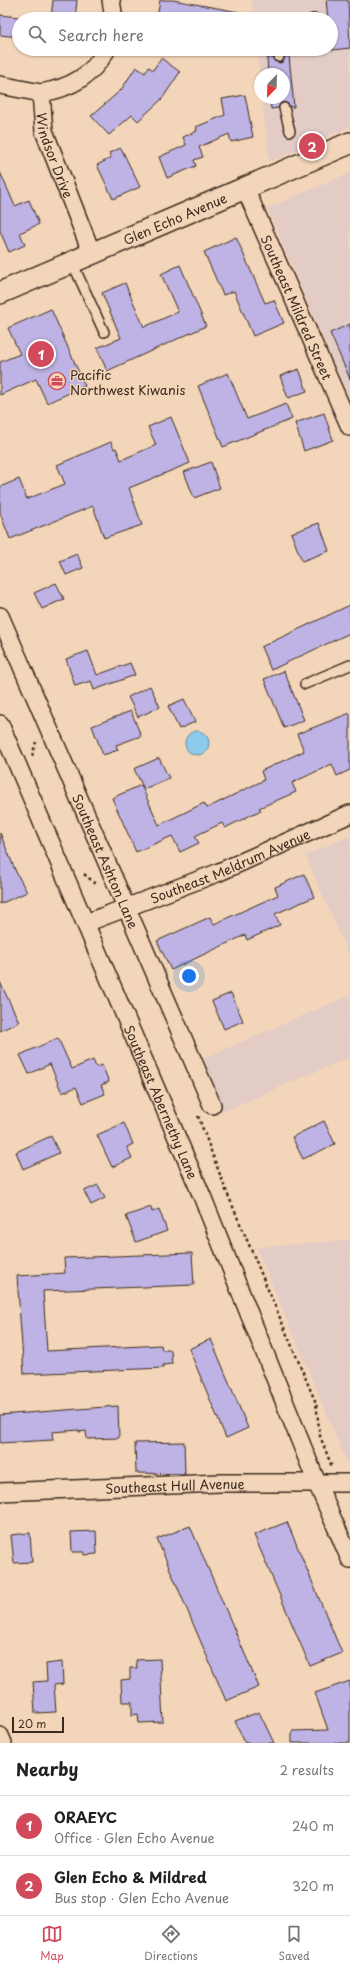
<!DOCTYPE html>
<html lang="en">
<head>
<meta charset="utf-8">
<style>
  :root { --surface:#fff; --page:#f6f6f6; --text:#222; --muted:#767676; --line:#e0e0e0; --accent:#d1495b }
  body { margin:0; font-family:"Playpen Sans",sans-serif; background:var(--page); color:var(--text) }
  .compass { position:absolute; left:254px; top:68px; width:36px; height:36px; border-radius:50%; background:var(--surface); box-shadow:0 1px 3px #0004; rotate:203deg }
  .scale { position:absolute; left:12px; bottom:10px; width:52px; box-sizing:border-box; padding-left:4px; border:2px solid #3b2a1e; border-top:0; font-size:11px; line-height:14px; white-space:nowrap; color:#3b2a1e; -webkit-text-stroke:3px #f3d6b9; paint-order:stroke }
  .you { position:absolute; left:189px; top:976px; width:14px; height:14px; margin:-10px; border:3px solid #fff; border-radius:50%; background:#1a73e8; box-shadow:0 0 0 6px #1a73e833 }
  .badge { display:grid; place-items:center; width:26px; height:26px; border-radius:50%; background:var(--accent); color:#fff; font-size:13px; font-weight:700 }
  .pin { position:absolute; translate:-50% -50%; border:2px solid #fff; box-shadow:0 1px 4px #0006 }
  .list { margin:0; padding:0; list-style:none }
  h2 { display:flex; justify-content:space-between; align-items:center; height:52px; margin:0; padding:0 16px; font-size:17px }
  h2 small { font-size:13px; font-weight:400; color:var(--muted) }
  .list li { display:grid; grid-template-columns:26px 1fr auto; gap:12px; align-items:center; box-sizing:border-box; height:60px; padding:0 16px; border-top:1px solid var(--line) }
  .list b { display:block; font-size:15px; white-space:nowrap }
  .list p { margin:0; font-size:13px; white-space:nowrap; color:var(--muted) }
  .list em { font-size:13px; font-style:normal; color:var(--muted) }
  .icon { flex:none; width:22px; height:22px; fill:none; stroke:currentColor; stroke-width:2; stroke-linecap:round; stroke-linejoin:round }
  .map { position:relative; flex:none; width:350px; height:1743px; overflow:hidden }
  .search { position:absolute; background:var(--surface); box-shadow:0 1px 3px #0004; left:12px; right:12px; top:12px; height:44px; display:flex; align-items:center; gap:10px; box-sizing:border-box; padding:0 14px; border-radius:22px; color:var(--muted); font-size:15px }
  .sheet { height:172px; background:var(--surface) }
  nav { display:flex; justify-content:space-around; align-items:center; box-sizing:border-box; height:56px; border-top:1px solid var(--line); background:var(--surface); font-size:11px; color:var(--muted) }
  nav a { display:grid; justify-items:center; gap:2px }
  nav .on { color:var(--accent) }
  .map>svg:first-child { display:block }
</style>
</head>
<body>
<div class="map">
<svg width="350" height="1743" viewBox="0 0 350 1743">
  <rect width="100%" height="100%" fill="#f3d6b9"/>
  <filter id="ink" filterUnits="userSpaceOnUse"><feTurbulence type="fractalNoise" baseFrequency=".025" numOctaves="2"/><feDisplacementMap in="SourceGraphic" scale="8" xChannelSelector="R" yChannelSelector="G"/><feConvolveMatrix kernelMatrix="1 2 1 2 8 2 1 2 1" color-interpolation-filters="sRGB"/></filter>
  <g filter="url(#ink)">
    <path fill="#e3ccc6" d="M252,0H350V127L269,162L262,98H284V74H260V77L257,49H331V19H254Z
      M350,173V401L267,208Z
      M350,836V958L305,855Z
      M350,995V1057L222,1112L200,1060Z
      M350,1240V1460H346L256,1247Z"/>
    <path fill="#8ccbed" stroke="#6c8b9a" d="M185 743a12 12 0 1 1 24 0a12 12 0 1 1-24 0Z"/>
    <path fill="#beb3e4" stroke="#3b2a1e" d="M53,0H77L75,19H51Z
      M160,0H173L239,12L238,19H157Z
      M326,0H348L350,48L332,50L331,19H328Z
      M0,15L19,17V37L0,35Z
      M289,56L294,107H290L288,104L283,102L280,104L278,108L271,109L270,98H284V74H268L267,58H273L274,61L279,63L283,62L285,57Z
      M161,58L180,72L162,99L138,121L132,115L109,135L91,116L121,90L136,67L145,73L149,67L153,70Z
      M245,95L253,137L231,142L229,134L199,147L203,157L194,160L196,166L167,178L159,157L186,145L183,137L197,131L196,127L225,115L222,99Z
      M121,148L140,187L113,199L97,165L111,158L109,153Z
      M0,172L15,206L29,200L39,224L20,233L25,245L9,252L0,231Z
      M236,237L265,303L274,300L284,323L253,336L234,291L223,295L204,252Z
      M180,265L206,326L107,371L97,348L121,338L102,293L125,283L144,327L178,312L161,274Z
      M51,309L85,386L47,403L36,379L0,395V362L20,354L8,328Z
      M350,324V379L330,333Z
      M299,369L307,391L288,398L280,376Z
      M228,373L247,419L286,404L292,419L223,447L198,386Z
      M324,413L333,440L304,451L295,423Z
      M171,417L190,463L129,488L142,525L104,538L93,506L10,539L0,513V487L19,479L27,499L65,484L57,465L111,442L114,449L116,448L121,460L156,445L148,427Z
      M211,462L220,488L194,498L184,472Z
      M319,523L329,551L302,561L291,533Z
      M77,554L83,568L66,575L60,561Z
      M56,583L64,599L42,609L34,593Z
      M350,605V633L271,670L261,647Z
      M88,651L97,675L130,663L135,675L94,690L91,681L75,686L66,659Z
      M284,671L304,720L284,728L264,679Z
      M150,686L160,707L138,717L128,697Z
      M184,699L195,722L179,729L168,706Z
      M131,711L141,736L116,745L118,750L103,755L92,726Z
      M350,713V770L337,776L332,764L292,783L296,792L259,808L261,810L225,828L222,823L195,836L199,843L180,852L172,836L136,852L112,798L141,785L159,825L204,803L207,808L264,780L261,771L304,751L297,734Z
      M159,758L169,778L144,789L134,769Z
      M0,833L16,872L27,892L0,904Z
      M304,874L314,897L275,914L280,925L247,940L245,935L171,970L157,941L210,917L214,924L278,895L275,887Z
      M0,982L19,1022L0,1031Z
      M231,993L243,1021L224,1029L212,1001Z
      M58,1038L72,1069L93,1060L96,1067L102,1065L109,1082L101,1085L105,1094L83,1103L76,1087L62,1093L50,1064L29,1074L20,1055Z
      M324,1121L335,1144L303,1159L292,1137Z
      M124,1123L133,1144L127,1147L132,1158L112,1167L97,1135Z
      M51,1136L59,1153L23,1169L16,1152Z
      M98,1185L105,1198L91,1205L84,1191Z
      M151,1207L152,1212L159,1209L167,1231L136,1242L126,1216Z
      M192,1253L194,1285L43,1291L47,1351L161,1345L162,1350H171L172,1364L163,1365V1368L24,1374L17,1276L65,1273L64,1258Z
      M211,1339L248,1428L226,1438L189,1349Z
      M118,1406L119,1438L87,1439L86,1431L79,1432V1430L52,1432L53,1440L0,1443V1415Z
      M184,1442L185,1474L136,1473L135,1443Z
      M287,1522L342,1653L310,1666L254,1535Z
      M190,1526L259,1687L226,1701L157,1539Z
      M96,1531L97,1554L84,1555V1552H72L71,1532Z
      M30,1533L32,1562L14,1563L11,1535Z
      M160,1659L163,1722L139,1723L138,1714L132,1715V1702H122L121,1680L130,1679V1668H137L136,1660Z
      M62,1662L63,1684L54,1685L56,1712L35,1713L33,1682L47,1681L46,1664Z
      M350,1681V1743H292V1731L328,1730L315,1693Z
      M259,1712L274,1743H245L235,1721Z"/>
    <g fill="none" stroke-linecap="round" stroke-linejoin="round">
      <defs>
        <path id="service" d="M313,19H316
          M278,49L279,57
          M284,108L290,131
          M72,262L104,332
          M305,684L350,665"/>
        <g id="minor">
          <path d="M111,0L114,19"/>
          <path id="s1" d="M0,85L41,93L44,131L92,254"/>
          <path d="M41,93C71,88 92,76 107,49"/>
          <path id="s2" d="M245,188L350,427"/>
          <path id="s3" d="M0,616L212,1105"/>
          <path id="s4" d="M0,724L202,1196L317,1483L350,1559"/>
          <path id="s5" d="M86,923L217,873L350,814"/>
          <path id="s6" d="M0,1492L220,1483H350"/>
          <path d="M0,1736L3,1743"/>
        </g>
        <g id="tertiary">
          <path id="s7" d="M0,293L350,143"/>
        </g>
      </defs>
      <use href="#service" stroke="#3b2a1e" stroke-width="12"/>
      <use href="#minor" stroke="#3b2a1e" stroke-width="20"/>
      <use href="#tertiary" stroke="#3b2a1e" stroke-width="24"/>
      <path stroke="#3b2a1e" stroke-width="2.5" stroke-dasharray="3 3" stroke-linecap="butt" d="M32,756L36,742
        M84,874L97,885
        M198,1116L225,1188L316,1403L320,1436L332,1467"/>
      <use href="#service" stroke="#f3d6b9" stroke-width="9"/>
      <use href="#minor" stroke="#f3d6b9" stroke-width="17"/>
      <use href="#tertiary" stroke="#f3d6b9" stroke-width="21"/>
    </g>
  </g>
  <defs>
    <symbol id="office-ring" viewBox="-11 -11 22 22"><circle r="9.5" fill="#f3d6b9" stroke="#d1495b" stroke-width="1.5"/><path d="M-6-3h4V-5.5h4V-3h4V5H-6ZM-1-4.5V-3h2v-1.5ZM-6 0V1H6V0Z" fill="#d1495b"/></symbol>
  </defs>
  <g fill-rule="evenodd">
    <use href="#office-ring" x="47" y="371" width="20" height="20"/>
  </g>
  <g text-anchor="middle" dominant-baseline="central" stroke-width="3" stroke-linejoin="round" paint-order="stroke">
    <g font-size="13" fill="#3b2a1e" stroke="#f3d6b9">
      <text stroke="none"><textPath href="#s1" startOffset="106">Windsor Drive</textPath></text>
      <text stroke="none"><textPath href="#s7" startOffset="190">Glen Echo Avenue</textPath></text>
      <text stroke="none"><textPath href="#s2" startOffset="130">Southeast Mildred Street</textPath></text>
      <text stroke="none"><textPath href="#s3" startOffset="267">Southeast Ashton Lane</textPath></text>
      <text stroke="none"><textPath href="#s5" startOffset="155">Southeast Meldrum Avenue</textPath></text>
      <text stroke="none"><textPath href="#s4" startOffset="411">Southeast Abernethy Lane</textPath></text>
      <text stroke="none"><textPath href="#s6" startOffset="175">Southeast Hull Avenue</textPath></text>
    </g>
    <g font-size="13" fill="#3b2a1e" stroke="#f3d6b9" text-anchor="start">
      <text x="70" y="374">Pacific<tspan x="70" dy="15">Northwest Kiwanis</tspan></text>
    </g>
  </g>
</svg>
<svg class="compass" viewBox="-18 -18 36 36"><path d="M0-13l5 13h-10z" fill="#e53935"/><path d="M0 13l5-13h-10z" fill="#767676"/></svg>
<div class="scale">20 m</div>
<div class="you"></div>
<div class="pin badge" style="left:41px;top:354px">1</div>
<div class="pin badge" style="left:312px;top:146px">2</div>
<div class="search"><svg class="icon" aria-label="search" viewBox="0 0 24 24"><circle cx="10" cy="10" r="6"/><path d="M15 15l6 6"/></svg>Search here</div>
</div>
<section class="sheet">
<h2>Nearby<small>2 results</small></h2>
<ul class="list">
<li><span class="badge">1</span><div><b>ORAEYC</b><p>Office · Glen Echo Avenue</p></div><em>240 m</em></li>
<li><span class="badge">2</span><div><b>Glen Echo &amp; Mildred</b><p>Bus stop · Glen Echo Avenue</p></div><em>320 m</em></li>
</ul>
</section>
<nav>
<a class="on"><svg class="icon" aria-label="map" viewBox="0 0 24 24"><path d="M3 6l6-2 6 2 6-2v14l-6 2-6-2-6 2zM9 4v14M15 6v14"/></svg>Map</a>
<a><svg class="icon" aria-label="directions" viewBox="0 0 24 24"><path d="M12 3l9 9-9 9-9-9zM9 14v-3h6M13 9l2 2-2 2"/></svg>Directions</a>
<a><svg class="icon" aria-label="saved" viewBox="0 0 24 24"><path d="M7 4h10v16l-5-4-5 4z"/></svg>Saved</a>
</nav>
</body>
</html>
